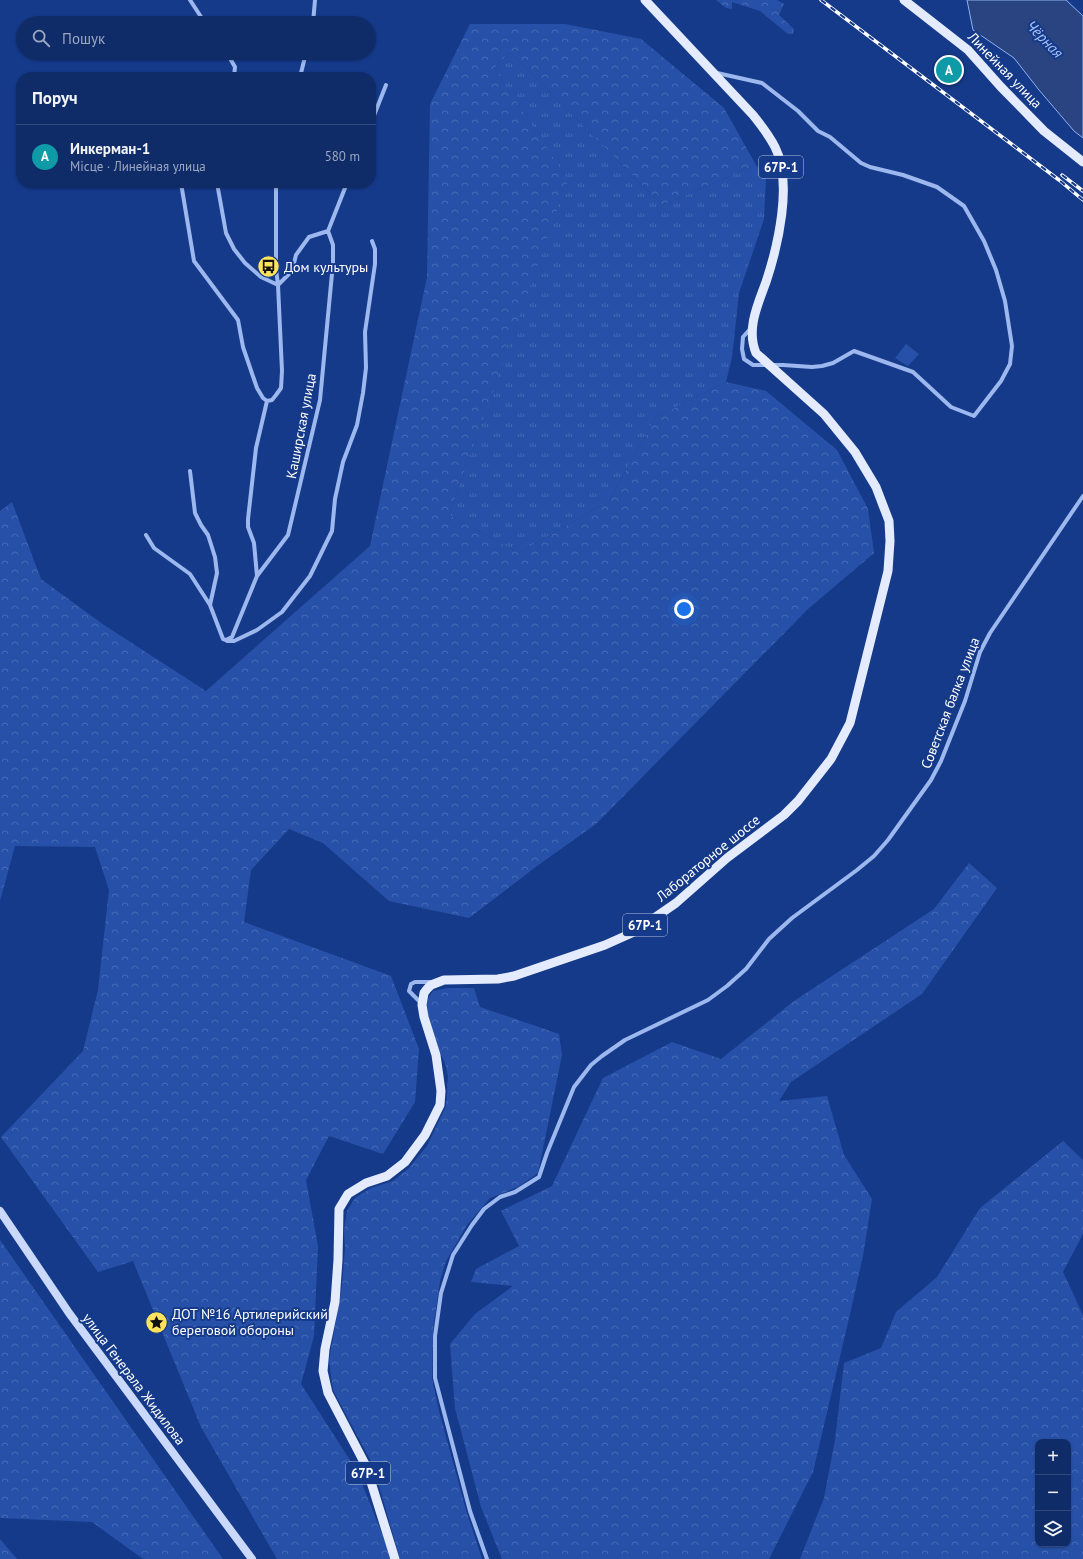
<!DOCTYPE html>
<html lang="uk">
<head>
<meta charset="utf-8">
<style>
  :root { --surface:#102c68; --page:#1e3871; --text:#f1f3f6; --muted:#9ca7c0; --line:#30487c; --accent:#ffe35a }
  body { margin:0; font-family:"PT Sans",sans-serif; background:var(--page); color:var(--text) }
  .controls { position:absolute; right:12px; bottom:12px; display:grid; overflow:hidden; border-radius:8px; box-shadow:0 1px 3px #0004 }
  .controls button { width:36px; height:36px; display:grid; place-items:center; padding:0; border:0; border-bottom:1px solid var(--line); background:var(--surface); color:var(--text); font:20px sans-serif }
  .you { position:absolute; left:684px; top:609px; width:14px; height:14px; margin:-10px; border:3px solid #fff; border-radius:50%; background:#1a73e8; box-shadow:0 0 0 6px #1a73e833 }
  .badge { display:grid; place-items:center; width:26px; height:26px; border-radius:50%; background:var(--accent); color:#fff; font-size:13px; font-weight:700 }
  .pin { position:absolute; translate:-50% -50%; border:2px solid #fff; box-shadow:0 1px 4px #0006 }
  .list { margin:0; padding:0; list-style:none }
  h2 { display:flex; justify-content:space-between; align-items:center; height:52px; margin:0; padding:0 16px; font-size:17px }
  h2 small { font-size:13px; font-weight:400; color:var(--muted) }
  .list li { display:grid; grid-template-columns:26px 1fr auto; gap:12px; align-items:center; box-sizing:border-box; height:64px; padding:0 16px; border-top:1px solid var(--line) }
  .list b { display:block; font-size:15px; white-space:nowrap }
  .list p { margin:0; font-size:13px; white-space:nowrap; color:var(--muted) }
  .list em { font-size:13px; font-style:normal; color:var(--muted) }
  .icon { flex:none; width:22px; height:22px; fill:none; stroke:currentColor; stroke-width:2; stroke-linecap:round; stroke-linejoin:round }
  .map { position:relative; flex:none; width:1083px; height:1559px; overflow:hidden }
  .search { position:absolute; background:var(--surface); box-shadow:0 1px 3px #0004; left:16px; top:16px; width:360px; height:44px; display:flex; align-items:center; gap:10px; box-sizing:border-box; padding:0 14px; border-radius:22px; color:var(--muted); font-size:15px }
  .panel { position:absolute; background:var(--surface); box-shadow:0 1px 3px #0004; left:16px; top:72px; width:360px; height:116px; border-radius:16px }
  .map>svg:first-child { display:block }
</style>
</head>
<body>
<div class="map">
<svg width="1083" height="1559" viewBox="0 0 1083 1559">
  <defs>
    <pattern id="grass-tufts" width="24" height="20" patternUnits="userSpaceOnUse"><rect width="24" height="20" fill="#2751a8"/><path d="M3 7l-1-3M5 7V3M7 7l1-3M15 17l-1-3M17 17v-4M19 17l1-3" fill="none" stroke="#476bb5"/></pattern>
    <pattern id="forest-crowns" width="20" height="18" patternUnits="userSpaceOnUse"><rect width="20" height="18" fill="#2751a8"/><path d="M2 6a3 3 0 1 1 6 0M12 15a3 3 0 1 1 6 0" fill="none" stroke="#476bb5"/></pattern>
  </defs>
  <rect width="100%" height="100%" fill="#153a8a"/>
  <path fill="url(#grass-tufts)" d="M510,52L662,205L756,165L766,177L764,219L739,293L732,357L726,382L655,418L609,501L519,553L449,515L567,180L494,68Z"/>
  <path fill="url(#forest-crowns)" fill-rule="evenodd" d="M716,0H777L784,4L779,15L794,29L793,34H788L760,11L732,2V9L726,8Z
    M470,24H565L641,39L724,108L756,165L662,205L510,52L494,68L568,180L449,515L519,553L609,501L655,418L726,382L766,391L837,450L868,509L874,553L808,609L596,824L537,866L469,918L389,901L323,843L289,829L251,870L244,922L391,976L419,1049L415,1102L383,1154L329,1136L306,1180L318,1246L314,1336L301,1384L357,1471L392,1559H277L201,1427L133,1261L98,1272L1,1137L83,1051L98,990L109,890L95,847L15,846L0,901V511L12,502L41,579L104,625L206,691L370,546L427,277L430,104Z
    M969,863L997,888L922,994L791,1082L779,1101L827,1096L844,1155L872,1199L863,1256L850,1314L813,1472L769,1559H502L481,1507L455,1408L450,1344L475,1314L513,1286L471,1282L476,1269L519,1246L501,1211L552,1186L603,1078L672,1042L721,1059L794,1001L934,909Z
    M448,988H474L480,1007L559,1034L562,1055L538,1173L518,1187L490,1198L467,1225L446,1261L440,1281L433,1329L432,1379L439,1411L466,1510L482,1559H400L373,1465L333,1390L329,1361L342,1286L345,1249L344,1230L347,1211L355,1198L371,1188L393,1181L409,1168L427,1146L446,1106L448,1076L445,1063L438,1048L426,1008L428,999L433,991Z
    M1063,1141L1083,1160V1234L1063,1272L1083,1315V1559H800L824,1498L835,1440L844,1363L881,1348L896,1312L937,1277L980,1208ZM1038,1442H1068V1544H1038Z
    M0,1240L223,1559H143L92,1522L1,1518L0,1517Z
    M0,1539L17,1559H0Z"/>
  <path fill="#2751a8" d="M906,344L919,354L908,366L895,358Z"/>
  <path fill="#294480" stroke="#8eb0f2" d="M967,0H1066L1083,16V138L1074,131L1039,90L1014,58L973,30Z"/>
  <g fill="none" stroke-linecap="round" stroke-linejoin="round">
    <path stroke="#9cb8ef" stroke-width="4" d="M190,0L205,23
      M313,23L315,0
      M227,53L235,67L234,77
      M717,73L762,83L798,111L818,131L830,137L861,163L870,167L903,175L937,187L964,206L984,241L996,270L1005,301L1012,346L1010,364L1001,381L974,416L951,407L913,372L854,351L833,363L822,366L812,367L783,365H753L744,359L742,349L743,337L751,328
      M300,77L306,53
      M371,123L386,85
      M181,183L194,261L238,320L243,347L257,388L263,398L267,401
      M217,183L226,233L234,249L245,263L261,277L278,285
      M278,285L292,271L296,255L309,237L328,231
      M190,471L195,513L201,525L208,535L215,557L217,573L210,605L223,639L226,640L232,637L257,576L288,535L320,400L333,263V245L328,231L347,183
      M146,535L154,548L190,574L210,605
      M257,576L254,543L248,527V519L256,448L267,401L272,400L276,395L281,388L282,371L278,285L276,269V183
      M227,641H234L257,630L282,612L310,576L332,531L335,499L343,462L357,425L363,393L366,368L365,332L375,264V249L372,241
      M421,1003L409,991L411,984L415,982H433
      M487,1559L470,1511L435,1378V1336L441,1293L453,1255L472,1225L484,1209L500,1197L515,1192L539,1177L547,1153L574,1087L591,1065L602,1056L625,1040L708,1000L727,986L746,969L769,939L792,918L857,870L874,856L888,840L931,780L941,761L965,701L980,652L990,633L1083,496"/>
    <path stroke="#cad9fb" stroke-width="8" d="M0,1211L69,1313L252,1559"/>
    <path stroke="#e4ebff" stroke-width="9" d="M904,0L968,50L1001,87L1044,131L1083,162
      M395,1559L366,1466L328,1393L323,1371L325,1349L335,1302L338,1260L339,1209L348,1194L366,1183L387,1176L405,1162L425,1135L440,1105L441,1091L436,1055L424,1017L422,1005L424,993L427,989L431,985L444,980L498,979L514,976L605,945L634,932L676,903L727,858L784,815L798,801L831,759L850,723L888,571L890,541L889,521L876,487L855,452L824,414L756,353C746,329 758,304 766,282C778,246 793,182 775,147C769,135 761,125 753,115L645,0"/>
    <defs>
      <path id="rail" d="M821,0L1059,180L1083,200
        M1062,175L1083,191"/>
    </defs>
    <use href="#rail" stroke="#fff" stroke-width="3.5"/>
    <use href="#rail" stroke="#153a8a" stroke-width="2" stroke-dasharray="6" stroke-linecap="butt"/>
  </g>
  <defs>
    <symbol id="bus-disc" viewBox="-11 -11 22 22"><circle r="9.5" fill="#ffe35a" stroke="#153a8a"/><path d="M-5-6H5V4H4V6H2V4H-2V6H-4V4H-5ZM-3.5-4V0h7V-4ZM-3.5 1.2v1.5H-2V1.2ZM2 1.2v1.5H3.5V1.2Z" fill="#111"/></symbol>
    <symbol id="sight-disc" viewBox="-11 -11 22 22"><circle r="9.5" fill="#ffe35a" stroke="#153a8a"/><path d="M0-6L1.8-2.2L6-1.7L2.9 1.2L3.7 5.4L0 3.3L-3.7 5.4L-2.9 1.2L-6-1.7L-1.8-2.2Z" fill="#111"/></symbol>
  </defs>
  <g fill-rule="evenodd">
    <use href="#bus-disc" x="256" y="254" width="25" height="25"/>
    <use href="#sight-disc" x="144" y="1310" width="25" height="25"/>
  </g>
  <g text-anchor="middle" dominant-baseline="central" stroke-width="4" stroke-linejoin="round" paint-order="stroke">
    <g fill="#153a8a" stroke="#b9c4dc" stroke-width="1">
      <rect x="759" y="156" width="44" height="22" rx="3"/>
      <rect x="623" y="914" width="44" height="22" rx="3"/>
      <rect x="346" y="1462" width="44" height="22" rx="3"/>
    </g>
    <g font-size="13" font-weight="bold" fill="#fff">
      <text x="781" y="167">67Р-1</text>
      <text x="645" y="925">67Р-1</text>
      <text x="368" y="1473">67Р-1</text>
    </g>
    <g font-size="14" fill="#fff" stroke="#153a8a">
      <text transform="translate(1005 70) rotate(46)">Линейная улица</text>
      <text transform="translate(301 426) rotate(-79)">Каширская улица</text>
      <text transform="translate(950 703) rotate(-69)">Советская балка улица</text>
      <text transform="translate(708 858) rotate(-39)">Лабораторное шоссе</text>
      <text transform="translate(134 1379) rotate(53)">улица Генерала Жидилова</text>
    </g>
    <g font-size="14" fill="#fff" stroke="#153a8a" text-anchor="start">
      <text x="284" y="267">Дом культуры</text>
      <text x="172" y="1314">ДОТ №16 Артилерийский<tspan x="172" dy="16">береговой обороны</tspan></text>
    </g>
    <g font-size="15" font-style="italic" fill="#a8c2f7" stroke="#153a8a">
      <text transform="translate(1045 39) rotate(46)">Чёрная</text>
    </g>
  </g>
</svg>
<div class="controls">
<button>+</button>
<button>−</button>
<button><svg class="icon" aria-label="layers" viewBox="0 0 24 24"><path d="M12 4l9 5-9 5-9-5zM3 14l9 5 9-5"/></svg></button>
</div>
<div class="you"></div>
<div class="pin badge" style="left:949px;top:70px;background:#0f9aa8">A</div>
<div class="search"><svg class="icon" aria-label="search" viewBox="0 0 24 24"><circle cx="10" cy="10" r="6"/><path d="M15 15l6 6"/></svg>Пошук</div>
<section class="panel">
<h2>Поруч<small></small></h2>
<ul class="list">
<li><span class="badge" style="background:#0f9aa8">A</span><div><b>Инкерман-1</b><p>Місце · Линейная улица</p></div><em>580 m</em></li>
</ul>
</section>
</div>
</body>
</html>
